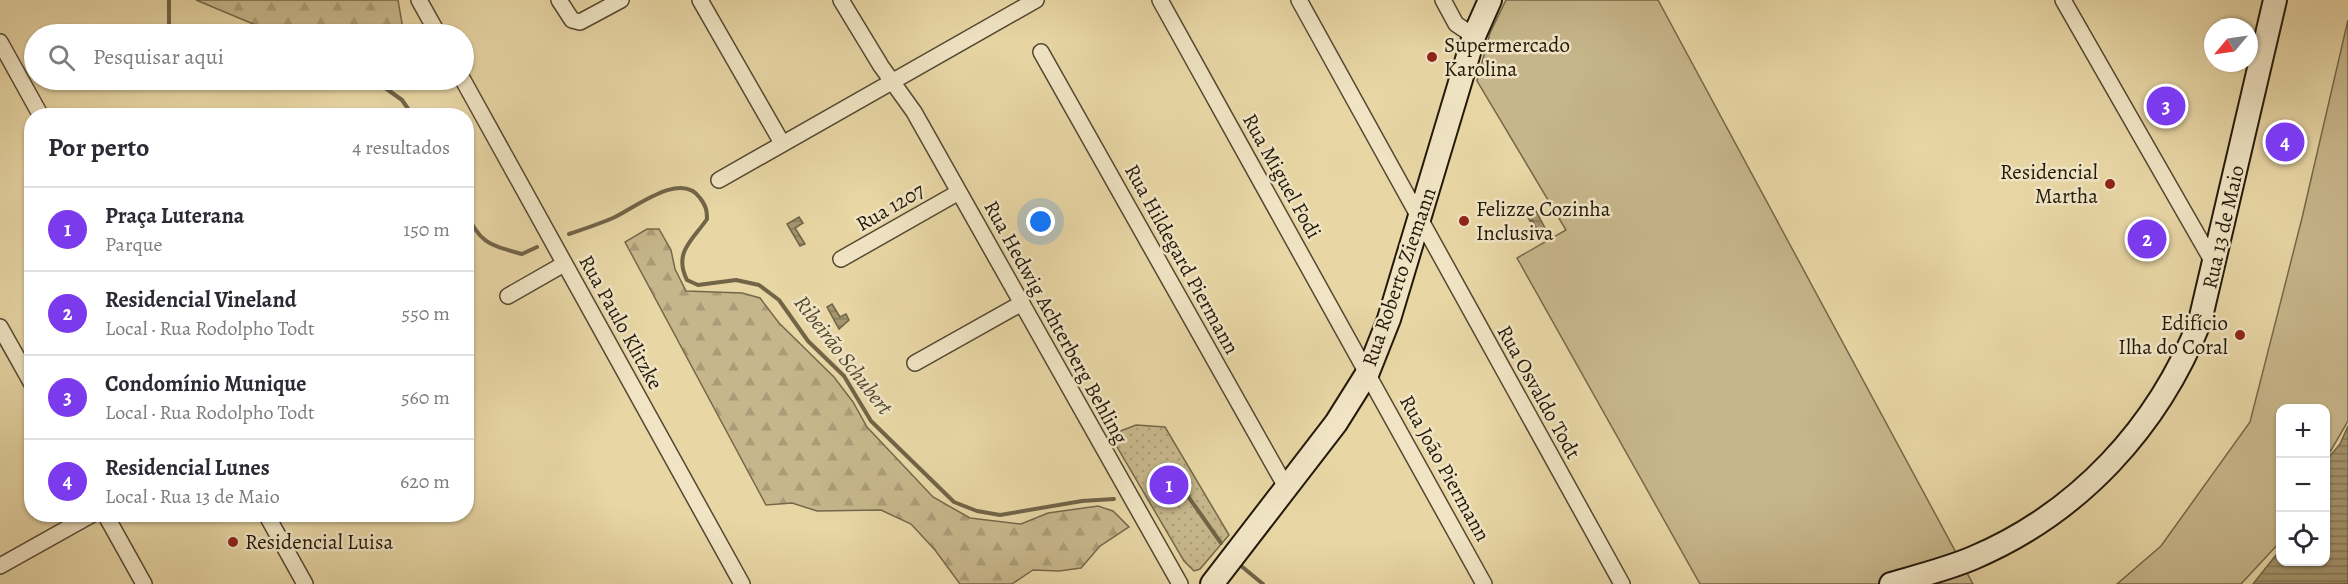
<!DOCTYPE html>
<html lang="pt">
<head>
<meta charset="utf-8">
<style>
  :root { --surface:#fff; --page:#f2f2f3; --text:#2b2b33; --muted:#7c7c81; --line:#e1e1e2; --accent:#7c3aed }
  body { margin:0; font-family:Alegreya,serif; background:var(--page); color:var(--text) }
  .controls { position:absolute; right:18px; bottom:18px; display:grid; overflow:hidden; border-radius:12px; box-shadow:0 2px 4px #0004 }
  .controls button { width:54px; height:54px; display:grid; place-items:center; padding:0; border:0; border-bottom:2px solid var(--line); background:var(--surface); color:var(--text); font:30px sans-serif }
  .compass { position:absolute; left:2204px; top:18px; width:54px; height:54px; border-radius:50%; background:var(--surface); box-shadow:0 2px 4px #0004; rotate:241deg }
  .you { position:absolute; left:1041px; top:222px; width:21px; height:21px; margin:-15px; border:4px solid #fff; border-radius:50%; background:#1a73e8; box-shadow:0 0 0 9px #1a73e833 }
  .badge { display:grid; place-items:center; width:39px; height:39px; border-radius:50%; background:var(--accent); color:#fff; font-size:20px; font-weight:700 }
  .pin { position:absolute; translate:-50% -50%; border:3px solid #fff; box-shadow:0 2px 6px #0006 }
  .list { margin:0; padding:0; list-style:none }
  h2 { display:flex; justify-content:space-between; align-items:center; height:78px; margin:0; padding:0 24px; font-size:26px }
  h2 small { font-size:20px; font-weight:400; color:var(--muted) }
  .list li { display:grid; grid-template-columns:39px 1fr auto; gap:18px; align-items:center; box-sizing:border-box; height:84px; padding:0 24px; border-top:2px solid var(--line) }
  .list b { display:block; font-size:22px; white-space:nowrap }
  .list p { margin:0; font-size:20px; white-space:nowrap; color:var(--muted) }
  .list em { font-size:20px; font-style:normal; color:var(--muted) }
  .icon { flex:none; width:33px; height:33px; fill:none; stroke:currentColor; stroke-width:2; stroke-linecap:round; stroke-linejoin:round }
  .map { position:relative; flex:none; width:2348px; height:584px; overflow:hidden }
  .search { position:absolute; background:var(--surface); box-shadow:0 2px 4px #0004; left:24px; top:24px; width:450px; height:66px; display:flex; align-items:center; gap:15px; box-sizing:border-box; padding:0 21px; border-radius:33px; color:var(--muted); font-size:22px }
  .panel { position:absolute; background:var(--surface); box-shadow:0 2px 4px #0004; left:24px; top:108px; width:450px; height:414px; border-radius:24px }
  .map>svg:first-child { display:block }
</style>
</head>
<body>
<div class="map">
<svg width="2348" height="584" viewBox="0 0 2348 584">
  <defs>
    <pattern id="forest-firs" width="22" height="20" patternUnits="userSpaceOnUse" patternTransform="scale(1.5)"><rect width="22" height="20" fill="#c7b68b"/><path d="M5 1l3.5 6h-7zM16 11l3.5 6h-7z" fill="#ab9c77"/></pattern>
    <pattern id="park-dots" width="8" height="8" patternUnits="userSpaceOnUse" patternTransform="scale(1.5)"><rect width="8" height="8" fill="#c7b68b"/><path d="M2 2h.1M6 6h.1" fill="none" stroke="#ab9c77" stroke-width="1.8" stroke-linecap="round"/></pattern>
    <pattern id="water-rules" width="6" height="5" patternUnits="userSpaceOnUse" patternTransform="scale(1.5)"><rect width="6" height="5" fill="#a59670"/><path d="M0 2.5h6" fill="none" stroke="#867a5a"/></pattern>
  </defs>
  <rect width="100%" height="100%" fill="#e8d6a5"/>
  <filter id="stains"><feTurbulence type="fractalNoise" baseFrequency=".00333" numOctaves="4"/><feColorMatrix values="0 0 0 0 .2 0 0 0 0 .09 0 0 0 0 .02 0 0 0 .5 -.17"/></filter>
  <radialGradient id="worn" r=".72"><stop offset=".6" stop-color="#630" stop-opacity="0"/><stop offset="1" stop-color="#630" stop-opacity=".3"/></radialGradient>
  <path fill="#c7b68b" stroke="#75684a" stroke-width="1.5" d="M1506,0H1658L1973,584H1700L1517,258L1566,230L1477,81L1490,33Z
    M2348,20V421L2326,459V408H2280V542L2241,584H2117L2161,546L2250,422L2302,218Z"/>
  <path fill="url(#forest-firs)" stroke="#75684a" stroke-width="1.5" d="M196,0H398L403,29L396,34H277Z
    M647,229H659L671,250L675,269L686,291L742,293L760,298L779,323L834,377L853,402L867,427L933,497L970,518L1021,524L1048,513L1098,506L1113,511L1129,527L1100,546L1081,568L1059,571L1033,570L1012,584H960L935,550L911,524L881,510L817,511L792,503L766,505L625,242Z"/>
  <path fill="url(#park-dots)" stroke="#75684a" stroke-width="1.5" d="M1136,425L1165,427L1229,535L1200,569L1194,571L1184,561L1110,435Z"/>
  <path fill="url(#water-rules)" stroke="#716447" stroke-width="1.5" d="M1536,211L1545,228L1538,231L1532,220L1530,221L1527,216Z
    M799,217L803,223L795,228L805,244L800,246L787,224Z
    M832,304L840,317L846,314L849,320L839,329L827,307Z
    M2348,426V584H2253L2280,550V562H2326V467L2329,457L2340,444Z"/>
  <g fill="none" stroke-linecap="round" stroke-linejoin="round">
    <path stroke="#716447" stroke-width="4" d="M169,0V31L171,34
      M374,80L402,100L413,116
      M466,212C480,244 490,245 522,254L537,247
      M569,234C584,229 599,224 613,218C635,208 681,170 700,198C706,206 707,210 707,219C693,240 673,252 687,280L698,285L736,280L759,285L779,300L808,341L844,376L871,421L954,502L977,511L1000,515L1082,501L1114,499
      M1150,483L1185,492L1221,543
      M1240,565L1263,584"/>
    <defs>
      <path id="minor" d="M419,0L438,34
        M559,0L572,20L580,22L621,0
        M700,0L782,143
        M841,0L881,66L914,112L1180,584
        M1160,0L1484,584
        M1299,0L1622,584
        M1443,0L1456,24L1474,36
        M2063,0L2214,264
        M0,42L41,116
        M1041,52L1286,487
        M463,80L742,584
        M719,180L1036,0
        M841,259L959,192
        M508,296L564,264
        M0,327L32,384
        M915,363L1022,303
        M105,514L144,584
        M266,514L305,584
        M0,566L93,514"/>
      <path id="secondary" d="M1212,584L1336,423L1368,372L1389,319L1474,36L1490,0
        M1891,584C1919,576 1947,569 1973,558C2079,513 2158,427 2200,321L2275,0"/>
    </defs>
    <use href="#minor" stroke="#544831" stroke-width="18"/>
    <use href="#secondary" stroke="#23190a" stroke-width="26"/>
    <use href="#minor" stroke="#f0e4c4" stroke-width="15"/>
    <use href="#secondary" stroke="#f0e4c4" stroke-width="22"/>
  </g>
  <g fill="#8f2418" stroke="#f0e4c4" stroke-width="2">
    <circle cx="1432" cy="57" r="6"/>
    <circle cx="2110" cy="184" r="6"/>
    <circle cx="1464" cy="221" r="6"/>
    <circle cx="2240" cy="335" r="6"/>
    <circle cx="233" cy="542" r="6"/>
  </g>
  <g text-anchor="middle" dominant-baseline="central" stroke-width="5" stroke-linejoin="round" paint-order="stroke">
    <g font-size="21" fill="#23190a" stroke="#f0e4c4" text-anchor="start">
      <text x="1444" y="45">Supermercado<tspan x="1444" dy="24">Karolina</tspan></text>
      <text x="2098" y="172" text-anchor="end">Residencial<tspan x="2098" dy="24">Martha</tspan></text>
      <text x="1476" y="209">Felizze Cozinha<tspan x="1476" dy="24">Inclusiva</tspan></text>
      <text x="2228" y="323" text-anchor="end">Edifício<tspan x="2228" dy="24">Ilha do Coral</tspan></text>
      <text x="245" y="542">Residencial Luisa</text>
    </g>
    <g font-size="21" fill="#23190a" stroke="#f0e4c4">
      <text transform="translate(1282 176) rotate(61)">Rua Miguel Fodi</text>
      <text transform="translate(890 207) rotate(-30)">Rua 1207</text>
      <text transform="translate(2223 227) rotate(-77)">Rua 13 de Maio</text>
      <text transform="translate(1182 259) rotate(61)">Rua Hildegard Piermann</text>
      <text transform="translate(1399 277) rotate(-71)">Rua Roberto Ziemann</text>
      <text transform="translate(621 322) rotate(61)">Rua Paulo Klitzke</text>
      <text transform="translate(1056 322) rotate(61)">Rua Hedwig Achterberg Behling</text>
      <text transform="translate(1539 392) rotate(61)">Rua Osvaldo Todt</text>
      <text transform="translate(1445 468) rotate(61)">Rua João Piermann</text>
    </g>
    <g font-size="22" font-style="italic" fill="#574b33" stroke="#f0e4c4">
      <text transform="translate(843 355) rotate(52)">Ribeirão Schubert</text>
    </g>
  </g>
  <rect width="100%" height="100%" filter="url(#stains)"/>
  <rect width="100%" height="100%" fill="url(#worn)"/>
</svg>
<div class="controls">
<button>+</button>
<button>−</button>
<button><svg class="icon" aria-label="locate" viewBox="0 0 24 24"><circle cx="12" cy="12" r="6"/><path d="M12 2v4M12 18v4M2 12h4M18 12h4"/></svg></button>
</div>
<svg class="compass" viewBox="-18 -18 36 36"><path d="M0-13l5 13h-10z" fill="#e53935"/><path d="M0 13l5-13h-10z" fill="#7c7c81"/></svg>
<div class="you"></div>
<div class="pin badge" style="left:1169px;top:485px">1</div>
<div class="pin badge" style="left:2147px;top:239px">2</div>
<div class="pin badge" style="left:2166px;top:106px">3</div>
<div class="pin badge" style="left:2285px;top:142px">4</div>
<div class="search"><svg class="icon" aria-label="search" viewBox="0 0 24 24"><circle cx="10" cy="10" r="6"/><path d="M15 15l6 6"/></svg>Pesquisar aqui</div>
<section class="panel">
<h2>Por perto<small>4 resultados</small></h2>
<ul class="list">
<li><span class="badge">1</span><div><b>Praça Luterana</b><p>Parque</p></div><em>150 m</em></li>
<li><span class="badge">2</span><div><b>Residencial Vineland</b><p>Local · Rua Rodolpho Todt</p></div><em>550 m</em></li>
<li><span class="badge">3</span><div><b>Condomínio Munique</b><p>Local · Rua Rodolpho Todt</p></div><em>560 m</em></li>
<li><span class="badge">4</span><div><b>Residencial Lunes</b><p>Local · Rua 13 de Maio</p></div><em>620 m</em></li>
</ul>
</section>
</div>
</body>
</html>
